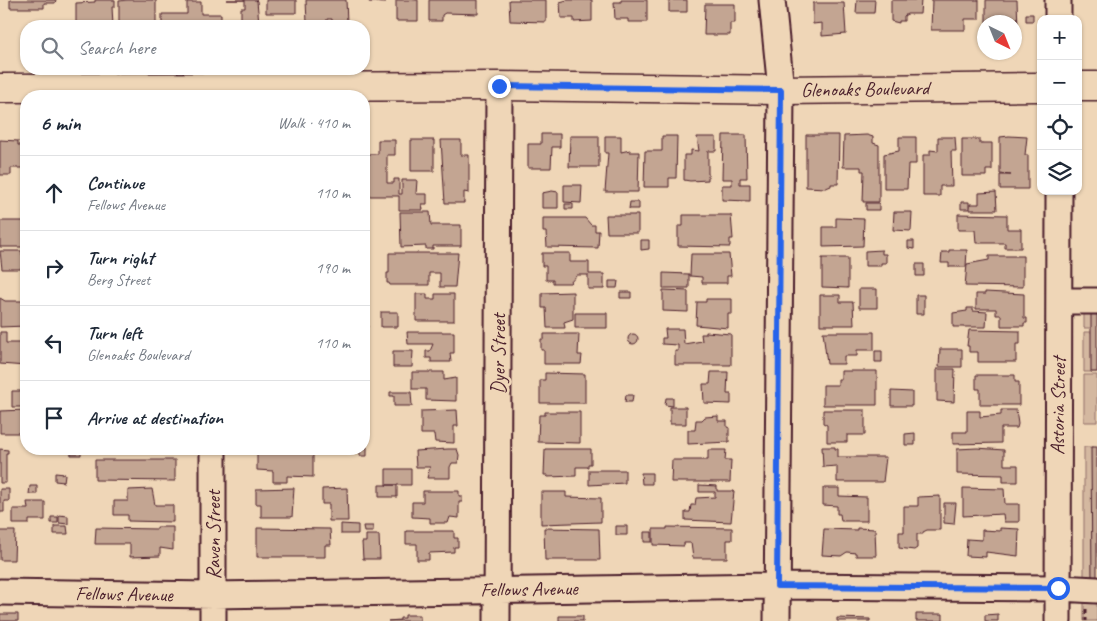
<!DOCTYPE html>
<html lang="en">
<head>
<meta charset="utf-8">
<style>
  :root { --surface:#fff; --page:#f2f2f3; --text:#1f2937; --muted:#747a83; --line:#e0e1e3 }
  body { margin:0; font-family:Caveat,sans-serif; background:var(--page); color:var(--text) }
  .controls { position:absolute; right:15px; top:15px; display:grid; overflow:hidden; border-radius:10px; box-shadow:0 1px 4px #0004 }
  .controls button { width:45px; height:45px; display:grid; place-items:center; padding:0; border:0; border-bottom:1px solid var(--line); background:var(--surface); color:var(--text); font:25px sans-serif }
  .compass { position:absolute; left:977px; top:15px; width:45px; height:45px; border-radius:50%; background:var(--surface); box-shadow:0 1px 4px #0004; rotate:137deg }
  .stop { position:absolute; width:15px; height:15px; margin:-11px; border:4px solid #2563eb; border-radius:50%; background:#fff }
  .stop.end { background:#2563eb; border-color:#fff; box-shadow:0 1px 5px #0008 }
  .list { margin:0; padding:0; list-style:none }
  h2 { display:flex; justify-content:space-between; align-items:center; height:65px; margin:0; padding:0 20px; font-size:21px }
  h2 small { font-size:16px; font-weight:400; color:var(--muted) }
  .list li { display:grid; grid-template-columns:32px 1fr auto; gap:15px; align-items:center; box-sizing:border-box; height:75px; padding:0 20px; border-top:1px solid var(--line) }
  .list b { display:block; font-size:19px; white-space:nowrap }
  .list p { margin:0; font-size:16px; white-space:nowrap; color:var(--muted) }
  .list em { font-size:16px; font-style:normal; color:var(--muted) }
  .icon { flex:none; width:28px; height:28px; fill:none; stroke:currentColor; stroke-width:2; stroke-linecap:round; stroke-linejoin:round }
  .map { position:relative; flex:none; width:1097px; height:621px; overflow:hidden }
  .search { position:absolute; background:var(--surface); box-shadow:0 1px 4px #0004; left:20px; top:20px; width:350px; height:55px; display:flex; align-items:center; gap:12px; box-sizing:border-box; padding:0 18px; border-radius:20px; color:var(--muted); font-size:19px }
  .panel { position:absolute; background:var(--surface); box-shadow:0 1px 4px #0004; left:20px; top:90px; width:350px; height:365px; border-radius:20px }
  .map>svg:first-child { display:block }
</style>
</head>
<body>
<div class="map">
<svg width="1097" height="621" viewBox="0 0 1097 621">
  <rect width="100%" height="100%" fill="#efd6b7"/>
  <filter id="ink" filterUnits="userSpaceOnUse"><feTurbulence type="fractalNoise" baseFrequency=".02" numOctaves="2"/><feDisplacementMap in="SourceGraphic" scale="10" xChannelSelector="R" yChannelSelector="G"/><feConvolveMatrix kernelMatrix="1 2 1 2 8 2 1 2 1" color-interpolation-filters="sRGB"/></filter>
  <g filter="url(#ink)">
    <path fill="#d4b8a0" stroke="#8f6c66" d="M1084,308H1097L1093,328H1084Z
      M1084,332H1093L1097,372H1084Z
      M1084,375H1097V422H1084Z
      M1084,447H1094V582H1084Z
      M1084,601H1097V621H1084Z"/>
    <path fill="#c3a592" stroke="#4a1f2b" d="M10,0H56L55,3H44V8H10Z
      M95,0H115V7H112L113,26H76V3L95,2Z
      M127,0H156V26H119V1Z
      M227,0H256L257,1L259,23H241V8H245V0Z
      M266,0H296V13H266Z
      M306,0H346L347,22H332V19H327V22L307,23Z
      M369,0H385V3L369,2Z
      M396,0H418V21H396Z
      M429,0H478V14L445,13L442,15V21H429Z
      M509,0H546V22L510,21Z
      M567,0H592V21L574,22V18H561L560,2Z
      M621,0H647V22H628V19H615L614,2H621Z
      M669,0H687V12H669Z
      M857,0H875L874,13H856Z
      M891,0H921L920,14H907L904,16V21H899V23L891,21Z
      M932,0H979V19H965V30H931Z
      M986,0H1017L1018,29H1014V22H986Z
      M187,2H201V14H221V26H162V14H187Z
      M813,3H844L846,34L822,36V23L813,24Z
      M705,4H735V23H730V35H704Z
      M1026,14H1033V21H1026Z
      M541,134H560V147H552L551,168H528V144H541Z
      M723,135H746L747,178H740V184H750V201L722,200V185H732V179H722Z
      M806,135H839L838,184H831V186L826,188L806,187Z
      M867,135L873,137V143L879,145V202H863L864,171H861V167H843L844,136Z
      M570,136H599V167H569Z
      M605,136H621V152L630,150V152H639L638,192H605L608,153H605Z
      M662,136H677L676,178H669V187H644L645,151H662Z
      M1009,136L1027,137L1025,155H1028V189H1000V175H1011L1000,174V137Z
      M697,137H716V151H708V180L690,181L684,180V155H691V150L699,151Z
      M899,137H916V164H908L907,189H884V154L899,151Z
      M938,137H955L956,151H951L952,186H940V196H923V155H930V150L938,151Z
      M962,139H979V143H992V170H986V176H962Z
      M0,140L18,141V145H26V168H11V175H0Z
      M378,140H395V155H387V183H394V179H399V194H402V180H417L416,194H427V204H422L423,210H399V196H364V154H378Z
      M411,140H434V171H411Z
      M441,140H461V155H469V193L464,192V203H445Z
      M564,185H582L581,203L564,202Z
      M552,191L558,192V208H542V193Z
      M996,192L997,210H970V204H979V193Z
      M630,202H639V209H629Z
      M961,202H969V209H961Z
      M866,203H879V210H866Z
      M565,204H573V209H565Z
      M400,212H430L431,225H461V246H433V249H426V246L401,247Z
      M894,212H912L911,231L893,230Z
      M958,214L1007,215V229H1021V248H1005V243H976L975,230H958Z
      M606,215H638V233H607Z
      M683,215H731L733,239H730V247L678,246V226H683Z
      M543,218H585L591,225H595V231H599L598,248L547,247L546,232H543Z
      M836,218L864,219L863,246L823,247V227H836Z
      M0,221H24V247H0Z
      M641,240H649V249L641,250Z
      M908,241H914V249L908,248Z
      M882,250V254H886V263H881V266H865V251Z
      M949,250H967L966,267H949V263H941L942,252H949Z
      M0,251H22V255H26V267H21V269H2Z
      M389,253H458L455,287H440V273H429V285H390L389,283H387V273H389Z
      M542,253H570V262H589V274H604V289H588V275H577L570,283H553V280H546V266H542Z
      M691,254H729L731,276H727V283H702V277L690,276Z
      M989,256H1023V287L965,286L967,264L989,260Z
      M822,258H848V288L822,287Z
      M916,264H924V276H916Z
      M663,273L689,274V288H663Z
      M609,281H618L617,288H609Z
      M859,289H877V308H859Z
      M663,290L688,291V312L663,311Z
      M573,292V319L564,322L565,328H547L546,308H542V293Z
      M620,292H631V298H620Z
      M985,292L1024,294V318H1027V323H1024V326H1001V315H996V309H976V294H985Z
      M416,294H427V299H435V294H454V321H416Z
      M820,295H840V302H853L854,325H820Z
      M916,295H924V314H916Z
      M0,298L5,301H24L26,326L0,327Z
      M706,299H732V314H728V328L696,325L697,302H706Z
      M967,308H973V311L987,312L986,327H953V313L967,311Z
      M1091,308H1097V372H1091Z
      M381,312H398V327H381Z
      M575,313H607V328H575Z
      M364,322H368V327L364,328Z
      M665,329H683L684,344L702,341L701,334H706V332L731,334V365H675V351H678V345L662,344V338H666Z
      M969,330L1020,331V344H1016V362H978V352H969V346H967Z
      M0,332H6V343H26V366L0,364Z
      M407,332H454V353H450L451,362H431V358H426V351H430L433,344H408Z
      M823,332H874V350H857V356H844V364H827Z
      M628 339a5 5 0 1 1 10 0a5 5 0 1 1-10 0Z
      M544,334H579L578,355H582L581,364H544V350H541V339H544Z
      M940,349H962V367H939Z
      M393,351H413L412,367H393Z
      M875,351H882V362H875Z
      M937,369H955L954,402L937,401Z
      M841,371H877V405H823V385H838V379H841Z
      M412,372H444V380L456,378V401L426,400V389H412Z
      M711,372H728L727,394H731V404L704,403L703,384H710Z
      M545,373L585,374V403H540V380H545Z
      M976,375H1015V382H1019V405H980V389H976Z
      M12,391H26V407H12Z
      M891,391L912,392V406H891Z
      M390,392H411L412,406H394V396H390Z
      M626,395H633L632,402H625Z
      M666,398H673V406L665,405Z
      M670,407H686V424H670Z
      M364,408H367V416H364Z
      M26,410V424H23V433H0V411Z
      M457,410L458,426H454V443L435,442L434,434H421V411Z
      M823,410H865V435H847V442H827V425L823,423Z
      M1001,410H1016L1018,424L1017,428H1001V443L953,444V432H967V411H980V417L1001,415Z
      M545,412H580V443L538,442L539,415H545Z
      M718,416V421H727V427H729V442L688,444V430H695L696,420H702L705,417Z
      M364,417H368V424H364Z
      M25,429H26V445H24Z
      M915,433V445H905V434Z
      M364,447H367V456H360V449Z
      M822,447H835V449H838V457H886L883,482H837V466L823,467Z
      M1091,447H1097V585H1092Z
      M977,448L1004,450V465H1018V482H1003V475L957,474V449Z
      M0,449L8,450V453H6V483H0Z
      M70,449H81V455H71Z
      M257,449L313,452V477L287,476V482H273V471L257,470Z
      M448,449H457L459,455L458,463H452L450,467V478H427L430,467H416L415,451Z
      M545,449H591V464H588V467H576V476L547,477L548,475H544Z
      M708,450H726L725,460H731L730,482H671L672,460H708Z
      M95,460H175V481L95,480Z
      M386,469H411V485H386Z
      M589,470H625V483L589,485Z
      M55,473L65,474L64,482L55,481Z
      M641,473H652V484H642Z
      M379,485H397V497H379Z
      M699,485L717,486V491H734L731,522L685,520V512H690L691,505H695L696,498L715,497V492H699Z
      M30,486H37V494H29Z
      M294,488L292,517H261V504H256V489Z
      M347,488L348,521H329V504H322V489Z
      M823,488H839V496L867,497V521H841L840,514H837V506L823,505Z
      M963,488L1004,489L1005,504H1019V522H1004L1003,514L963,516Z
      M0,489H9V501H4V512H0Z
      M152,489L155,505H173V522L128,521V515H114V501H128V490Z
      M423,491H459V496H462V502H459V518L450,517L448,523H430V518L412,517V502H423Z
      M541,492H566V497L601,498V522L541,524Z
      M940,496V530H927L923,532V534H917V548L914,550L899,548V532H904V506H918V497Z
      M27,502H45V520H29V524H13V509H28Z
      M944,503H956L954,524L944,523Z
      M59,515L68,516V524L59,523Z
      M51,517H58V523H51Z
      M341,524L358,525V534H341Z
      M54,526H67L68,534H54Z
      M363,526H373V532H364Z
      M616,526H627V535H616Z
      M157,527H173V550L160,548V556L130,557V544H95L96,528L157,529Z
      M667,527L732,528V540H727V558H693L691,543H684V546L653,545V529H667Z
      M257,528L330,529L331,545H325V557H257Z
      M544,528L599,529L600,560H545Z
      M857,528L875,529L876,556H856V553L847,552L841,556L822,555L824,529L857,530Z
      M1000,528L1019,529L1018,556L986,552V557L966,556L967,539L982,540V530L1000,531Z
      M0,531H15L14,560H0Z
      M406,531H454V538H458V547H454V552L429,553V560H417V544H406Z
      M644,532H652V542H644Z
      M366,535H379L380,559H363L362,542H366Z
      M0,614H18V621H0Z
      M916,614H943V621H916Z
      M998,614V621H985V615Z
      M405,615H420V621H388L400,620V618H405Z
      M559,616H583V621H559Z
      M837,618L870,619V621H837Z"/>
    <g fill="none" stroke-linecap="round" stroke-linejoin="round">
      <defs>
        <path id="minor" d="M772,0L781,90L777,621
          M1058,19V0
          M1060,301H1097
          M0,592L213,595L777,586L1058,588L1097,590
          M213,621V449
          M497,621L499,86
          M1058,621L1059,191"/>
        <path id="major" d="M1078,86H1097
          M0,88L499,86L781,90L1041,87"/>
      </defs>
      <use href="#minor" stroke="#4a1f2b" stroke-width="29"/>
      <use href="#major" stroke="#4a1f2b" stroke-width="31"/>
      <path stroke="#4a1f2b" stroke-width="3" stroke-dasharray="5 4" stroke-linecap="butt" d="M1086,609V621"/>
      <use href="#minor" stroke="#efd6b7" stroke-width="25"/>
      <use href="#major" stroke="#efd6b7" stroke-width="28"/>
    </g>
  </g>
  <g fill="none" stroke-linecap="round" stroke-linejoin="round" filter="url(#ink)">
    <path stroke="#2563eb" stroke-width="6" d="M499,86L781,90L777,586L1058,588"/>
  </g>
  <g text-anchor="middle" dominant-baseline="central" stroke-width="5" stroke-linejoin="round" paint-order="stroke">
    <g font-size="20" fill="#4a1f2b" stroke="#efd6b7">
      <text transform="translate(865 89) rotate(-1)">Glenoaks Boulevard</text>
      <text transform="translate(498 354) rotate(-90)">Dyer Street</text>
      <text transform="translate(1058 406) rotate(-89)">Astoria Street</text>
      <text transform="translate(213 535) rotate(-90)">Raven Street</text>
      <text transform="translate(529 589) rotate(-1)">Fellows Avenue</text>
      <text transform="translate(124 594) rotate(1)">Fellows Avenue</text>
    </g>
  </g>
</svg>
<div class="controls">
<button>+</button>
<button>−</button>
<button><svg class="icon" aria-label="locate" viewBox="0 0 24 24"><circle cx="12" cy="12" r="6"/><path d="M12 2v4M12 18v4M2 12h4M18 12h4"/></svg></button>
<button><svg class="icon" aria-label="layers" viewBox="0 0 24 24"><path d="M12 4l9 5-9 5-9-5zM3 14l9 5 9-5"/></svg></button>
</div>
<svg class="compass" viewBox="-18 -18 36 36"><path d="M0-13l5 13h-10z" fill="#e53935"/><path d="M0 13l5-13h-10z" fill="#747a83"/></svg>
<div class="stop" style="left:1058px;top:588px"></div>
<div class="stop end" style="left:499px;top:86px"></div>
<div class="search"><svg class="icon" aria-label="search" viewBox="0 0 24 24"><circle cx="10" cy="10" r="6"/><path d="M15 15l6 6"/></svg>Search here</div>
<section class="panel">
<h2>6 min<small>Walk · 410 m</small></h2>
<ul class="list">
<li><svg class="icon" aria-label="ahead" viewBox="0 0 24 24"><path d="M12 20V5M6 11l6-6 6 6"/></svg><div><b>Continue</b><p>Fellows Avenue</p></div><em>110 m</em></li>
<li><svg class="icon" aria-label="right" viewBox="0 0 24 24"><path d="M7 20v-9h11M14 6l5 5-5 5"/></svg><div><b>Turn right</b><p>Berg Street</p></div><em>190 m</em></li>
<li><svg class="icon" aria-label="left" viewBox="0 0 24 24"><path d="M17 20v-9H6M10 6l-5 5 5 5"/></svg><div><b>Turn left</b><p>Glenoaks Boulevard</p></div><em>110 m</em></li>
<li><svg class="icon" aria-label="arrive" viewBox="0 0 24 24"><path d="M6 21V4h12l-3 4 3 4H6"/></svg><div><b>Arrive at destination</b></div></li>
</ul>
</section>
</div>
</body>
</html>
